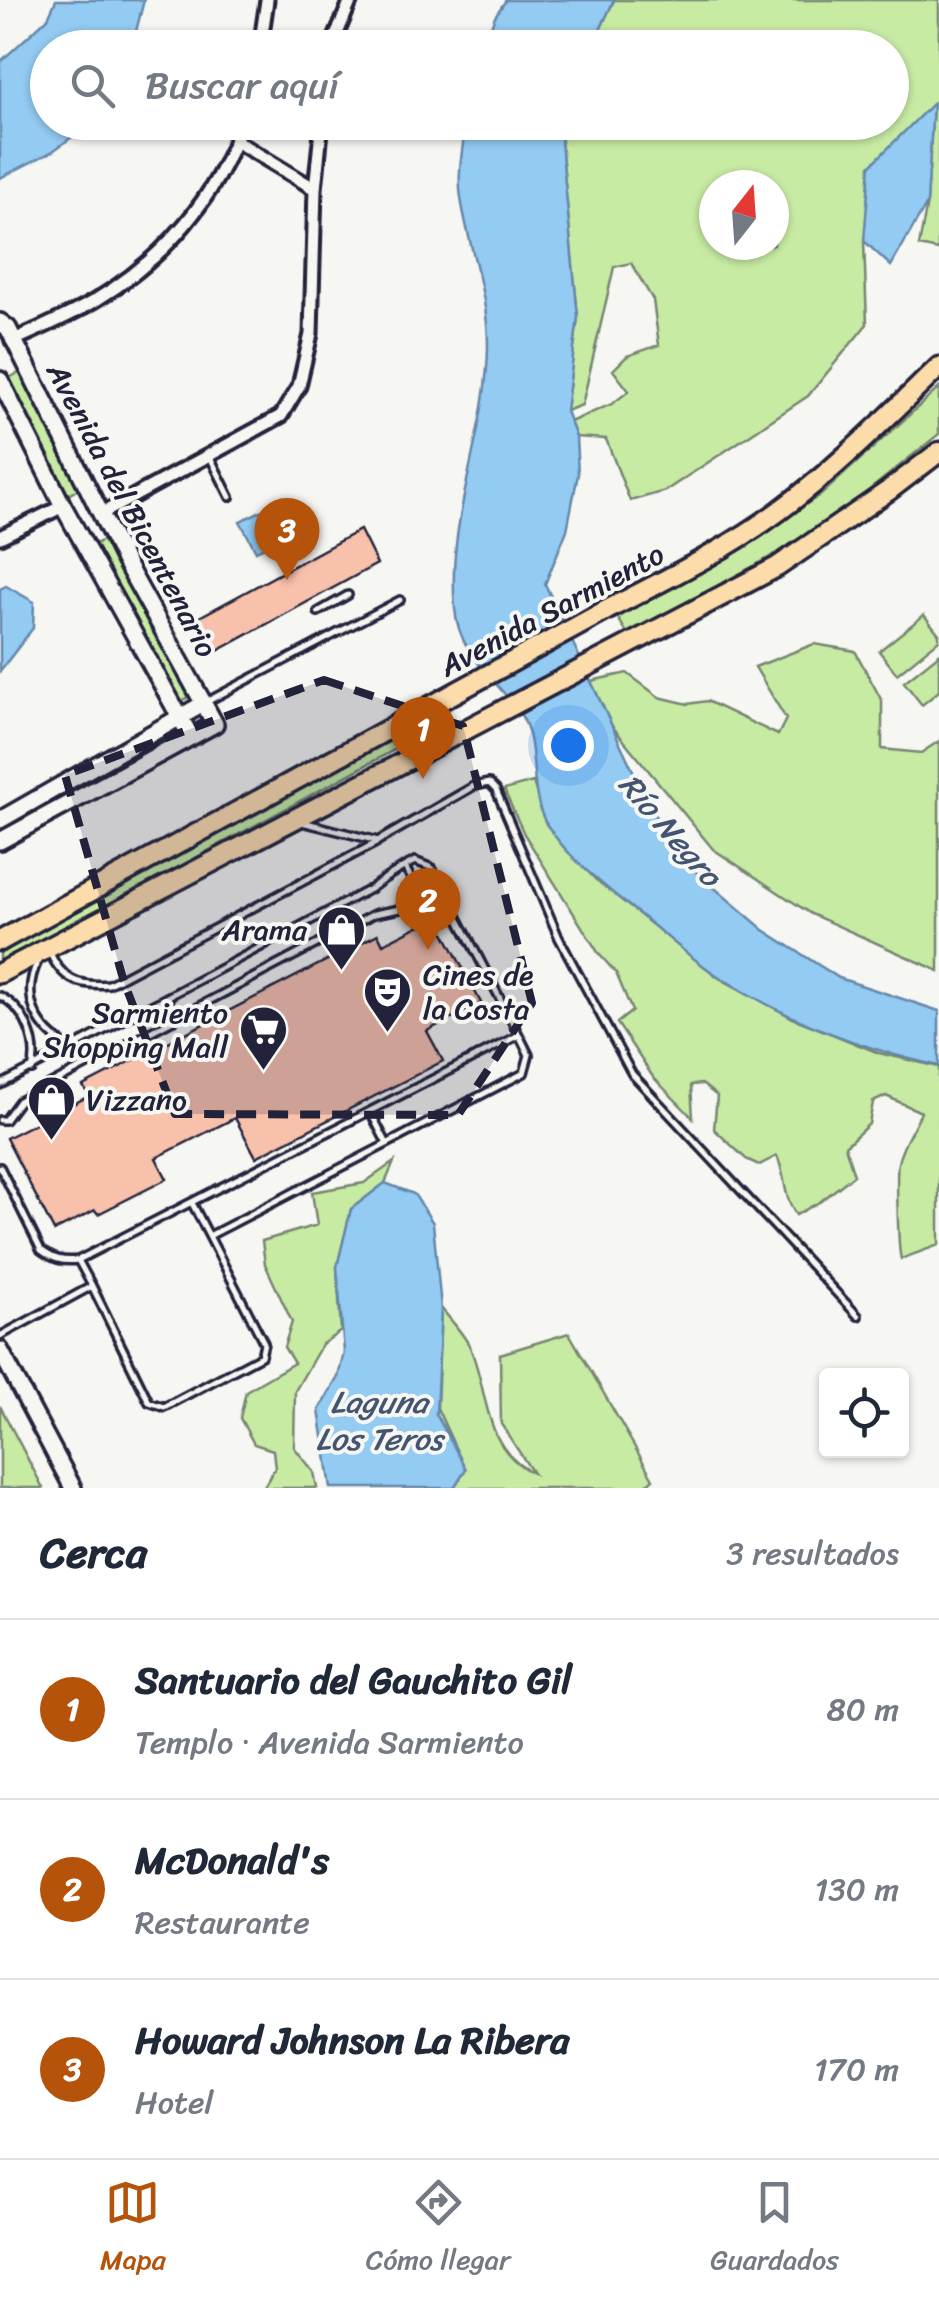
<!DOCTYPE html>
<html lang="es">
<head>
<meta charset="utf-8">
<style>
  :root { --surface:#fff; --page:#f6f6f7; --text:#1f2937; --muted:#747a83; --line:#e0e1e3; --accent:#b45309 }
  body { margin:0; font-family:Sriracha,sans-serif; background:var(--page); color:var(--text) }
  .controls { position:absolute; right:30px; bottom:30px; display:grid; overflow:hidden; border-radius:10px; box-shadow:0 2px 8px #0004 }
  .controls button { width:90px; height:90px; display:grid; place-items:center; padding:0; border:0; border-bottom:2px solid var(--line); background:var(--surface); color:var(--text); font:50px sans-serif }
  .compass { position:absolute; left:699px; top:170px; width:90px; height:90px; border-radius:50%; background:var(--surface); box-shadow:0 2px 8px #0004; rotate:17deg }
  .you { position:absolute; left:568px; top:745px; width:35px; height:35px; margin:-25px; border:8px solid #fff; border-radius:50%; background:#1a73e8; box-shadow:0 0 0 15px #1a73e833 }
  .badge { display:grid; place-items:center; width:65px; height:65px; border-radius:50%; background:var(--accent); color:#fff; font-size:32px; font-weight:700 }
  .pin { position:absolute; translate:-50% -82px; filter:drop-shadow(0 2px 5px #0008) }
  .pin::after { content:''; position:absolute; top:52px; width:35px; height:30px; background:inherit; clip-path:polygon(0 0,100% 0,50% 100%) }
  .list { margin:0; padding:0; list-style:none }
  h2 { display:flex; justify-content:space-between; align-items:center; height:130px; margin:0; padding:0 40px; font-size:42px }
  h2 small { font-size:32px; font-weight:400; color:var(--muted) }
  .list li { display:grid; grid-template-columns:65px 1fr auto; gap:30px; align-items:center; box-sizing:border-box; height:180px; padding:0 40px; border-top:2px solid var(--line) }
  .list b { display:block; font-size:38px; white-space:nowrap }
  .list p { margin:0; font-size:32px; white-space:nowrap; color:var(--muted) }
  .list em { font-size:32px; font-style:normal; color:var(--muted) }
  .icon { flex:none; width:55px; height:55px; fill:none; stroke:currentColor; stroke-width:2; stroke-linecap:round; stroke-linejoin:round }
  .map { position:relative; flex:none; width:939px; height:1488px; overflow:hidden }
  .search { position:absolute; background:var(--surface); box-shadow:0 2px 8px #0004; left:30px; right:30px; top:30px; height:110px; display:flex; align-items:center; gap:25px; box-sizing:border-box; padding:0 35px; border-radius:55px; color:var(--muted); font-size:38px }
  .sheet { height:670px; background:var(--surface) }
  nav { display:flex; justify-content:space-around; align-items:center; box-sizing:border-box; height:140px; border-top:2px solid var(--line); background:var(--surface); font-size:28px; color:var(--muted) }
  nav a { display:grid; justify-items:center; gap:5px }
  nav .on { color:var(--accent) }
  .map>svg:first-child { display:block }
</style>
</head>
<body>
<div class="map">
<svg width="939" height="1488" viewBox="0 0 939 1488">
  <rect width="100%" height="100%" fill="#f6f6f2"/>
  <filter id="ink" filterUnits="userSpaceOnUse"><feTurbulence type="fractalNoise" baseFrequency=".01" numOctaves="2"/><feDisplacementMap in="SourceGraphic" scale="20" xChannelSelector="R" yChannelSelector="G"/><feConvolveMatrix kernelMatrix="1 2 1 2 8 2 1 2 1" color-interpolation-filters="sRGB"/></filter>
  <g filter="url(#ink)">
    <path fill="#c8eba4" stroke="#758670" stroke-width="2.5" fill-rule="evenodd" d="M614,0H939L938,250L919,246L927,203L933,104L864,241L867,324L808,396L665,491L630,501L606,439L576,437L570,422L612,404L629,391L613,370L627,356L659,345L653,300L631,263L614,267L582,405L566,411L578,317L561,142L566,123L892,122V48L592,47ZM714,185H774V245H714Z
      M21,372L78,489L67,496L9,378Z
      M939,388V434L857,500L792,545L628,635L618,618L821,495Z
      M104,539L189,697L179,702L94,545Z
      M924,615L939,634V640L897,674L879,651Z
      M814,644L855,651L882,701V749L921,753L939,741V971L811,914L713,849L612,726L591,681L627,673L659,697L688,704L707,701L778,735L786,719L755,667Z
      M939,654V691L922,705L904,682Z
      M443,708L449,720L0,964V947Z
      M173,728L179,740L20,825L17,818Z
      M533,782L546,824L595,879L719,978L793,1018L879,1053L939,1067V1245L901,1259C898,1251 896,1172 898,1163C902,1144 914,1128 921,1112L886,1096L873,1102L869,1124L845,1146L854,1175L821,1201L796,1215C782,1193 787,1179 777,1156L759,1165L746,1159L714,1129L717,1096L702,1084L691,1085L693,1118L653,1077L617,1023L632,1011L616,973L599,954L524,834L504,790Z
      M394,1162L385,1183L351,1209L337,1267L341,1331L322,1344L295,1391L294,1447L314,1472L317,1488H263L275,1468L273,1450L254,1444L240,1418L246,1391L294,1363L284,1347L292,1322L265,1264L262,1241L317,1225L312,1192L364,1183Z
      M441,1308C450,1319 462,1332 469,1345C490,1392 481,1447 533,1473L501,1424L500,1354L569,1333L653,1479L643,1488H454L465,1469L437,1408Z
      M0,1406L43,1488H0Z"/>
    <path fill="#93cbf2" stroke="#6687a9" stroke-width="2.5" d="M56,0H144L132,47L48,48V122L91,123L53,151L0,178V62L48,18Z
      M506,0H614L592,47H483L495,16Z
      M933,103L927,203L891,266L864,241L870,166Z
      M466,123H566L561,142L578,317L566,411L576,437L578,474L567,530L545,584L653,813L697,873L764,930L839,978L939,1011V1066C862,1049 790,1021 723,979C693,961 666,935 639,914C607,888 569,860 547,825C527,792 540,744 521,715C496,678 459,656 455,609C446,520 487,434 488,346C488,291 469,250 461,198C457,175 463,146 466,123Z
      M263,510L278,540L256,551L240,521Z
      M6,586L34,602L33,628L0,671V589Z
      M385,1183L414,1194L433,1223L441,1308L436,1414L466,1469L454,1488H331L319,1410L338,1377L344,1352L337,1267L351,1209Z"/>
    <path fill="#f8c1ac" stroke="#22223b" stroke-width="2.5" d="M360,530L377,564L212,654L194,620Z
      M436,917L481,1003L427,1031L443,1061L256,1157L235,1118L156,1158L167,1179L98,1214L95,1210L54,1231L6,1138L89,1096L83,1086L378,934L383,944Z"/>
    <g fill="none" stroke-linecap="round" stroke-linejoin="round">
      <defs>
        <path id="lane" d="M210,457L230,497
          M318,612L348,595
          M208,701L400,600
          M302,822L378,841L474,786L489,783L496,790L559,938L632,1074L858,1316
          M49,951C61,979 78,987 109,984L376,843
          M0,996C26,1009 39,1044 32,1070
          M168,999L174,1020
          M0,1085L71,1048
          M370,1111L387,1144
          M0,1120H5L19,1101L374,914L405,908L418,891L406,869
          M0,1167L41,1250C53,1259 62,1262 78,1260
          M209,1236L524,1073L529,1055L519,1035
          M92,1286L149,1402L164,1407L261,1356L264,1343L192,1203
          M0,1336L92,1286L78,1260L519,1035L432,868L415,861C399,869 386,877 370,889L71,1048C37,1031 20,997 38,961"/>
        <path id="street" d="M260,48L267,0
          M331,48L351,0
          M236,141L315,189
          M12,341C40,328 70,316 96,300C164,259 217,198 242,122
          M101,514L281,416L299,386L311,334L315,189L322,122
          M0,537L63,506"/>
        <path id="secondary" d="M0,322L8,328L123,558L215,724L0,841
          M0,380L63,506L191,737
          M0,820L203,704
          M0,1350L73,1488"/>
        <path id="primary" d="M0,941L605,611C664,580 725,551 779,511C837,468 887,417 939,367
          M0,973L777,567L888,491L939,452"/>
      </defs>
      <use href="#lane" stroke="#22223b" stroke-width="12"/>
      <use href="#street" stroke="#22223b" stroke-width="19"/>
      <use href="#secondary" stroke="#22223b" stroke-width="22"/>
      <use href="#primary" stroke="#22223b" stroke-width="25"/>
      <use href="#lane" stroke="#f6f6f2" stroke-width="5"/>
      <use href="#street" stroke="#f6f6f2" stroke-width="11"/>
      <use href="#secondary" stroke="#f6f6f2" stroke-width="15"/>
      <use href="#primary" stroke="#fddcac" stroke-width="18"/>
    </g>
  </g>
  <path fill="#22223b" fill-opacity="0.2" stroke="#22223b" stroke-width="8" stroke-dasharray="20 12" stroke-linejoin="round" d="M324,680L463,726L532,1003L458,1115L175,1114L124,982L65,775Z"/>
  <defs>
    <symbol id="shop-pin" viewBox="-11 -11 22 30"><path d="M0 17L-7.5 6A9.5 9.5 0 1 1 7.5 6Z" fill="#22223b" stroke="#f6f6f2"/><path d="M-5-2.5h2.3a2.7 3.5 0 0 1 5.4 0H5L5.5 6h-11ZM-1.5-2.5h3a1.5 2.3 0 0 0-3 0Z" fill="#fff"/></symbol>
    <symbol id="theatre-pin" viewBox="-11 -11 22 30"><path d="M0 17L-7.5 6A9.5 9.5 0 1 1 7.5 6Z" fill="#22223b" stroke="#f6f6f2"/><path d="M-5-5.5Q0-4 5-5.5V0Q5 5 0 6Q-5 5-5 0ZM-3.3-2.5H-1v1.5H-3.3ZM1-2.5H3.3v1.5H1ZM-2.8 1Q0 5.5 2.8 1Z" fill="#fff"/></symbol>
    <symbol id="supermarket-pin" viewBox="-11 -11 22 30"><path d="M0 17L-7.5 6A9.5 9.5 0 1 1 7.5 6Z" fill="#22223b" stroke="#f6f6f2"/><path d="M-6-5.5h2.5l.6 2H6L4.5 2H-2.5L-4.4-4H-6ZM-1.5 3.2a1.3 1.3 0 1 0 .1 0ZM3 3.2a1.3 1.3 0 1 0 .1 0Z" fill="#fff"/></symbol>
  </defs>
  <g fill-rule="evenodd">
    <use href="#shop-pin" x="314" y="902" width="55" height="75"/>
    <use href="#theatre-pin" x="360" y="964" width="55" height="75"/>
    <use href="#supermarket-pin" x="236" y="1002" width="55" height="75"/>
    <use href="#shop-pin" x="24" y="1072" width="55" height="75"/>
  </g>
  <g text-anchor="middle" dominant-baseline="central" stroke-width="8" stroke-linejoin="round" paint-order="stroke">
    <g font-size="30" fill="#22223b" stroke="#f6f6f2">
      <text transform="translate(132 510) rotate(62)">Avenida del Bicentenario</text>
      <text transform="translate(552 610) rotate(-28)">Avenida Sarmiento</text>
    </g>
    <g font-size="30" fill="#22223b" stroke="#f6f6f2" text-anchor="end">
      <text x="307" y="930">Arama</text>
      <text x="423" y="975" text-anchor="start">Cines de<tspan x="423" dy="34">la Costa</tspan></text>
      <text x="228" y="1013">Sarmiento<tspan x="228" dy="34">Shopping Mall</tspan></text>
      <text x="86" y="1100" text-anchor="start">Vizzano</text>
    </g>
    <g font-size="32" font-style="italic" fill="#445572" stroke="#f6f6f2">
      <text transform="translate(670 830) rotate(49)">Río Negro</text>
      <text x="379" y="1402">Laguna<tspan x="379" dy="37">Los Teros</tspan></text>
    </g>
  </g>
</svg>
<div class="controls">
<button><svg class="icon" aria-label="locate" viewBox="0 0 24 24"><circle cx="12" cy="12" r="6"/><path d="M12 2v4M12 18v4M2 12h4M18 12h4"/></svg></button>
</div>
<svg class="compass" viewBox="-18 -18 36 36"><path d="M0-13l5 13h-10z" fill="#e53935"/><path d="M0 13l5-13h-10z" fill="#747a83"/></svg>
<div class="you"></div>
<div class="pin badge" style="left:423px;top:779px">1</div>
<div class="pin badge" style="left:428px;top:950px">2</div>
<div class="pin badge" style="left:287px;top:580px">3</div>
<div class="search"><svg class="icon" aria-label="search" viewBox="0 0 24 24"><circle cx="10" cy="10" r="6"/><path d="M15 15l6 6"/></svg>Buscar aquí</div>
</div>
<section class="sheet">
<h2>Cerca<small>3 resultados</small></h2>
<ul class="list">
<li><span class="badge">1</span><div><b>Santuario del Gauchito Gil</b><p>Templo · Avenida Sarmiento</p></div><em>80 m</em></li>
<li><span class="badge">2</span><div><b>McDonald's</b><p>Restaurante</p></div><em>130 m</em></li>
<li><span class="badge">3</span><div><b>Howard Johnson La Ribera</b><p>Hotel</p></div><em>170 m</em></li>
</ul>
</section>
<nav>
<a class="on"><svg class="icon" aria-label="map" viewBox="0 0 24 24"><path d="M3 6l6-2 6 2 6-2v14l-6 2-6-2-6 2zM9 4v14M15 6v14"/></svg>Mapa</a>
<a><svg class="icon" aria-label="directions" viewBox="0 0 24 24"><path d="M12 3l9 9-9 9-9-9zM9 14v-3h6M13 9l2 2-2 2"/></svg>Cómo llegar</a>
<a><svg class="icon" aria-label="saved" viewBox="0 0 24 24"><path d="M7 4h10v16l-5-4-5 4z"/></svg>Guardados</a>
</nav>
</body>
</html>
